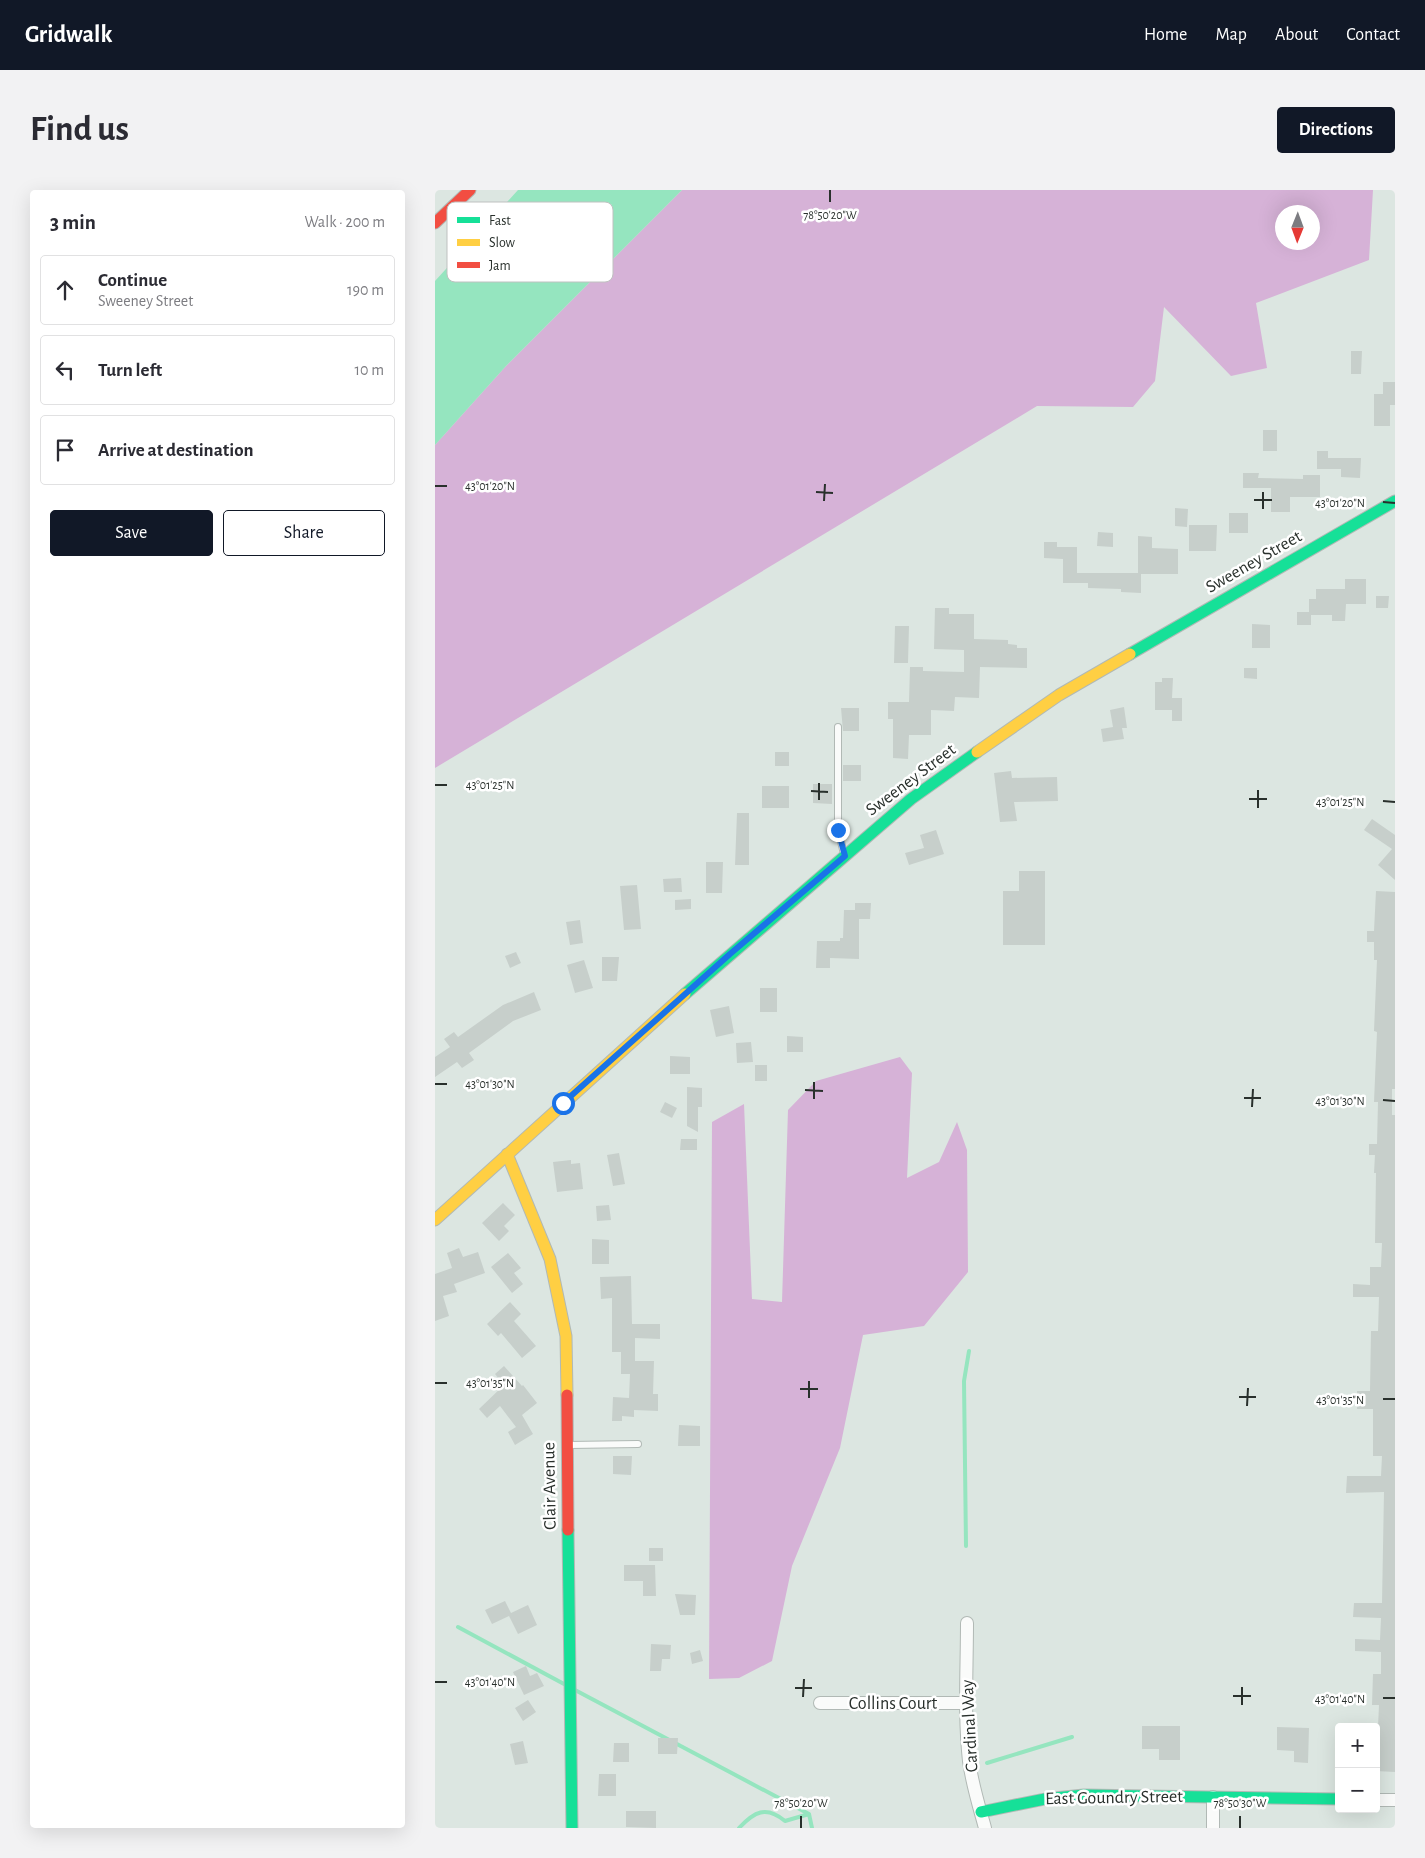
<!DOCTYPE html>
<html lang="en">
<head>
<meta charset="utf-8">
<style>
  :root { --surface:#fff; --page:#f2f2f3; --text:#2b2b33; --muted:#7c7c81; --line:#e1e1e2; --accent:#111827 }
  body { margin:0; font-family:"Alegreya Sans",sans-serif; background:var(--page); color:var(--text) }
  .controls { position:absolute; right:15px; bottom:15px; display:grid; overflow:hidden; border-radius:5px; box-shadow:0 5px 20px #0002 }
  .controls button { width:45px; height:45px; display:grid; place-items:center; padding:0; border:0; border-bottom:1px solid var(--line); background:var(--surface); color:var(--text); font:25px sans-serif }
  .compass { position:absolute; left:840px; top:15px; width:45px; height:45px; border-radius:50%; background:var(--surface); box-shadow:0 5px 20px #0002; rotate:181deg }
  .stop { position:absolute; width:15px; height:15px; margin:-11px; border:4px solid #1a73e8; border-radius:50%; background:#fff }
  .stop.end { background:#1a73e8; border-color:#fff; box-shadow:0 1px 5px #0008 }
  .list { margin:0; padding:0; list-style:none }
  h2 { display:flex; justify-content:space-between; align-items:center; height:65px; margin:0; padding:0 20px; font-size:21px }
  h2 small { font-size:16px; font-weight:400; color:var(--muted) }
  .list li { display:grid; grid-template-columns:32px 1fr auto; gap:15px; align-items:center; box-sizing:border-box; height:70px; margin:0 10px 10px; padding:0 10px; border:1px solid var(--line); border-radius:5px }
  .list b { display:block; font-size:19px; white-space:nowrap }
  .list p { margin:0; font-size:16px; white-space:nowrap; color:var(--muted) }
  .list em { font-size:16px; font-style:normal; color:var(--muted) }
  .actions { display:flex; gap:10px; padding:15px 20px }
  .actions a { flex:1; padding:11px 0; border:1px solid var(--accent); border-radius:5px; text-align:center; font-size:18px; color:var(--accent) }
  .actions .main { background:var(--accent); color:#fff }
  .icon { flex:none; width:28px; height:28px; fill:none; stroke:currentColor; stroke-width:2; stroke-linecap:round; stroke-linejoin:round }
  .map { position:relative; flex:none; width:960px; height:1638px; overflow:hidden; border-radius:5px }
  header { display:flex; align-items:center; gap:30px; box-sizing:border-box; height:70px; padding:0 25px; background:var(--accent); color:#fff }
  header strong { font-size:24px }
  nav { display:flex; gap:28px; margin-inline-start:auto; font-size:18px }
  .intro { display:flex; align-items:center; justify-content:space-between; box-sizing:border-box; height:120px; padding:0 30px }
  h1 { margin:0; font-size:35px }
  .button { padding:12px 22px; border-radius:5px; background:var(--accent); color:#fff; font-size:18px; font-weight:700 }
  main { display:flex; gap:30px; padding:0 30px }
  aside { flex:1; background:var(--surface); border-radius:5px; box-shadow:0 5px 20px #0002 }
  .map>svg:first-child { display:block }
</style>
</head>
<body>
<header>
<strong>Gridwalk</strong>
<nav><a>Home</a><a>Map</a><a>About</a><a>Contact</a></nav>
</header>
<div class="intro"><h1>Find us</h1><a class="button">Directions</a></div>
<main>
<aside>
<h2>3 min<small>Walk · 200 m</small></h2>
<ul class="list">
<li><svg class="icon" aria-label="ahead" viewBox="0 0 24 24"><path d="M12 20V5M6 11l6-6 6 6"/></svg><div><b>Continue</b><p>Sweeney Street</p></div><em>190 m</em></li>
<li><svg class="icon" aria-label="left" viewBox="0 0 24 24"><path d="M17 20v-9H6M10 6l-5 5 5 5"/></svg><div><b>Turn left</b></div><em>10 m</em></li>
<li><svg class="icon" aria-label="arrive" viewBox="0 0 24 24"><path d="M6 21V4h12l-3 4 3 4H6"/></svg><div><b>Arrive at destination</b></div></li>
</ul>
<div class="actions"><a class="main">Save</a><a>Share</a></div>
</aside>
<div class="map">
<svg width="960" height="1638" viewBox="0 0 960 1638">
  <rect width="100%" height="100%" fill="#dce6e1"/>
  <path fill="#d6b2d7" fill-rule="evenodd" d="M247,0H938L934,70L821,113L832,178L796,186L729,117L720,191L698,217L602,216L0,578V255L71,176ZM848,22H878V52H848Z
    M465,867L477,883L472,988L504,972L522,932L532,960L533,1082L489,1136L428,1145L405,1258L357,1376L337,1471L304,1488L274,1489L277,932L309,914L317,1109L347,1112L353,920L381,891Z"/>
  <path fill="#95e5bf" d="M83,0H247L71,176L0,255V91Z"/>
  <g fill="none" stroke-linecap="round" stroke-linejoin="round">
    <path stroke="#95e5bf" stroke-width="4" d="M531,1356L529,1191L534,1161
      M23,1437L129,1494
      M140,1500L374,1624L350,1631C331,1615 319,1622 304,1638
      M552,1573L637,1547
      M374,1624L377,1638"/>
  </g>
  <path fill="#c7cfcb" d="M916,161H927L926,184H916Z
    M948,192H960V215H955V236H939V204H948Z
    M828,240H842V261H828Z
    M882,261H893V268H926L925,288L906,287V279H882Z
    M808,283H824L823,288L868,289V285H885V307H855V322H836V298H808Z
    M740,318L753,319L752,337L740,336Z
    M794,323H813V343H794Z
    M754,335H782L781,361H754Z
    M663,342L678,343V357L662,356Z
    M703,346L717,347V358L743,359V384H706V403L686,402V399L653,398V393H628V369L609,368V352H622V357H642V383H703Z
    M910,389H931V414H911L910,431H897V425H876V435H862V422H874V409H881V399H910Z
    M941,406H954L953,418H941Z
    M500,418H514V424H539V449L573,450V454L582,455V458H592V478L545,477L544,508L520,507L519,521L496,520V545H474L473,569L458,568V529H453V512H474L475,477H488V481L529,482V460L499,459Z
    M817,434L835,435V458H817Z
    M460,436H474L473,473H459Z
    M809,478H822V489L809,488Z
    M727,488H738L737,508H747V531H737V520H720V492H727Z
    M689,517L692,538H687L689,549L668,552L666,539L678,537L675,520Z
    M406,518H424V541H408Z
    M340,562H354V576H340Z
    M408,575H426V591H408Z
    M576,581L577,588L622,587L623,611L579,612L582,631L565,632L559,583Z
    M378,594H397V614L378,613Z
    M327,596H354V618H327Z
    M302,623H314V675H300Z
    M937,629L960,645V690L943,675L957,659L929,640Z
    M501,640L509,664L474,675L470,663L489,658L485,645Z
    M271,672H288L287,703H271Z
    M584,681H610V755H568V701H584Z
    M246,688L247,702H229L228,689Z
    M202,695L206,739L189,740L185,696Z
    M941,701L960,702V899H957V925H960V1582L941,1581L944,1515H937L938,1484H946V1462L920,1461V1449L945,1450L946,1428L918,1427L919,1413H947L949,1302L911,1303L912,1286H946L947,1266H938V1219H922V1201H935L936,1141H943L944,1107H918V1094L935,1095V1077H946L947,1053H940L941,983H939L940,965H934V954H942L943,912H939L942,842L939,841L942,770H939V752H932V741H939Z
    M256,709V719L240,720V710Z
    M420,713H436L435,729H424V769L395,768V778H381L382,751H405V748H408L409,720H420Z
    M145,730L148,753L135,755L131,732Z
    M81,762L86,773L75,778L70,766Z
    M167,767H184L182,791H167Z
    M149,770L158,798L140,803L132,775Z
    M325,798H342V822H325Z
    M99,802L106,820L78,831L34,863L39,870L27,878L22,872L0,887V867L15,857L9,849L19,842L23,847L68,815Z
    M294,816L299,843L281,847L275,820Z
    M352,846L368,847V862H352Z
    M316,852L318,872L302,873L301,853Z
    M235,866L255,867V884H235Z
    M320,875H332V891H320Z
    M252,897L267,898V917H263V942L252,936Z
    M230,912L242,918L237,928L225,922Z
    M246,949H262V960H245Z
    M184,963L190,994L178,996L172,965Z
    M136,970V974L145,973L148,999L122,1002L118,972Z
    M68,1013L80,1025L69,1036L74,1041L64,1051L47,1033Z
    M174,1015L176,1030L162,1031L161,1016Z
    M157,1049L174,1050V1074H157Z
    M24,1058L28,1067L43,1062L50,1083L19,1094L22,1102L8,1106L14,1126L0,1131V1084L17,1078L12,1063Z
    M73,1063L86,1078L79,1083L88,1094L77,1103L56,1077Z
    M196,1086L197,1134H225V1149L200,1148V1171H219L218,1204H223V1221L199,1220V1227L187,1226V1231H177L178,1207L194,1208L195,1184H186V1162H177V1108L166,1109L165,1087Z
    M75,1112L86,1124L79,1131L101,1156L87,1168L66,1143L63,1146L52,1134Z
    M69,1176L87,1196L88,1195L102,1213L87,1225L98,1244L80,1255L73,1242L81,1237L65,1216L52,1228L44,1219L69,1195L60,1184Z
    M244,1235L265,1236V1256H243Z
    M178,1266H197L196,1285L178,1284Z
    M214,1358H228V1371H214Z
    M189,1375H220L221,1406H208V1391H189Z
    M240,1404L261,1405L260,1425H245Z
    M70,1411L76,1423L93,1415L102,1435L83,1444L74,1426L57,1434L50,1420Z
    M216,1454L236,1455L235,1469H227L226,1481H215Z
    M265,1460L268,1471L257,1474L255,1463Z
    M91,1476L95,1486L102,1483L109,1496L89,1505L78,1482Z
    M93,1510L101,1522L88,1531L80,1518Z
    M707,1536H745V1570H724V1559H707Z
    M842,1537L874,1538L873,1573L859,1572V1561L842,1560Z
    M223,1548H243L242,1564H223Z
    M88,1551L93,1573L80,1575L75,1554Z
    M179,1553H194V1572H178Z
    M164,1584H181V1606H163Z
    M191,1621H221V1638L191,1637Z"/>
  <g fill="none" stroke-linecap="round" stroke-linejoin="round">
    <defs>
      <path id="lane" d="M403,537V639L409,664
        M134,1255L203,1254"/>
      <path id="street" d="M532,1433C532,1479 529,1526 534,1571C537,1594 544,1616 550,1638
        M385,1513H532
        M941,1610H960
        M778,1638V1607"/>
      <path id="fast" d="M695,464L960,311
        M250,804L476,609L542,562
        M133,1340L137,1638
        M546,1622L610,1609L649,1605L904,1609"/>
      <path id="slow" d="M542,562L624,505L695,464
        M72,964L115,1069L131,1146L132,1205
        M0,1030L250,804"/>
      <path id="jam" d="M0,33L35,0
        M132,1205L133,1340"/>
    </defs>
    <use href="#lane" stroke="#b1b9b5" stroke-width="8"/>
    <use href="#street" stroke="#b1b9b5" stroke-width="14"/>
    <use href="#fast" stroke="#b1b9b5" stroke-width="13"/>
    <use href="#slow" stroke="#b1b9b5" stroke-width="13"/>
    <use href="#jam" stroke="#b1b9b5" stroke-width="13"/>
    <use href="#lane" stroke="#fafbfa" stroke-width="6"/>
    <use href="#street" stroke="#fafbfa" stroke-width="12"/>
    <use href="#fast" stroke="#16e098" stroke-width="11"/>
    <use href="#slow" stroke="#ffcf43" stroke-width="11"/>
    <use href="#jam" stroke="#f24e42" stroke-width="11"/>
  </g>
  <g fill="none" stroke-linecap="round" stroke-linejoin="round">
    <path stroke="#1a73e8" stroke-width="6" d="M128,913L295,764L410,666L403,640"/>
  </g>
  <path fill="none" stroke="#29302c" stroke-width="2" d="M395,12V0M0,296H12M381,302L398,303M819,310H837M389,311L390,294M948,312L960,313M828,319V302M0,595H12M376,601L393,602M814,609H832M384,610V593M948,611L960,612M823,618V600M0,894H12M370,900L388,901M809,908H826M379,909V892M948,910L960,911M817,917L818,899M0,1193H12M365,1199H383M804,1207H821M374,1208V1191M948,1209H960M812,1216L813,1198M0,1492H12M360,1498H377M798,1506H816M368,1507L369,1489M948,1508H960M807,1515V1497M366,1638V1626M805,1638V1626"/>
  <g text-anchor="middle" dominant-baseline="central" stroke-width="5" stroke-linejoin="round" paint-order="stroke">
    <g font-size="18" fill="#29302c" stroke="#fff">
      <text transform="translate(819 372) rotate(-30)">Sweeney Street</text>
      <text transform="translate(476 590) rotate(-37)">Sweeney Street</text>
      <text transform="translate(115 1296) rotate(-91)">Clair Avenue</text>
      <text x="458" y="1514">Collins Court</text>
      <text transform="translate(535 1536) rotate(-93)">Cardinal Way</text>
      <text transform="translate(679 1608) rotate(-1)">East Goundry Street</text>
    </g>
  </g>
  <rect x="12" y="12" width="166" height="80" rx="8" fill="#fff" stroke="#bfc1c0" stroke-width="1"/>
  <rect x="22" y="27" width="23" height="6" fill="#16e098"/>
  <rect x="22" y="49" width="23" height="7" fill="#ffcf43"/>
  <rect x="22" y="72" width="23" height="6" fill="#f24e42"/>
  <g font-size="14" fill="#29302c">
    <text x="54" y="35">Fast</text>
    <text x="54" y="57">Slow</text>
    <text x="54" y="80">Jam</text>
  </g>
  <g font-size="12" text-anchor="middle" fill="#29302c" stroke="#fff" stroke-width="5" stroke-linejoin="round" paint-order="stroke">
    <text x="395" y="29">78°50'20"W</text>
    <text x="55" y="300">43°01'20"N</text>
    <text x="905" y="317">43°01'20"N</text>
    <text x="55" y="599">43°01'25"N</text>
    <text x="905" y="616">43°01'25"N</text>
    <text x="55" y="898">43°01'30"N</text>
    <text x="905" y="915">43°01'30"N</text>
    <text x="55" y="1197">43°01'35"N</text>
    <text x="905" y="1214">43°01'35"N</text>
    <text x="55" y="1496">43°01'40"N</text>
    <text x="905" y="1513">43°01'40"N</text>
    <text x="366" y="1617">78°50'20"W</text>
    <text x="805" y="1617">78°50'30"W</text>
  </g>
</svg>
<div class="controls">
<button>+</button>
<button>−</button>
</div>
<svg class="compass" viewBox="-18 -18 36 36"><path d="M0-13l5 13h-10z" fill="#e53935"/><path d="M0 13l5-13h-10z" fill="#7c7c81"/></svg>
<div class="stop" style="left:128px;top:913px"></div>
<div class="stop end" style="left:403px;top:640px"></div>
</div>
</main>
</body>
</html>
